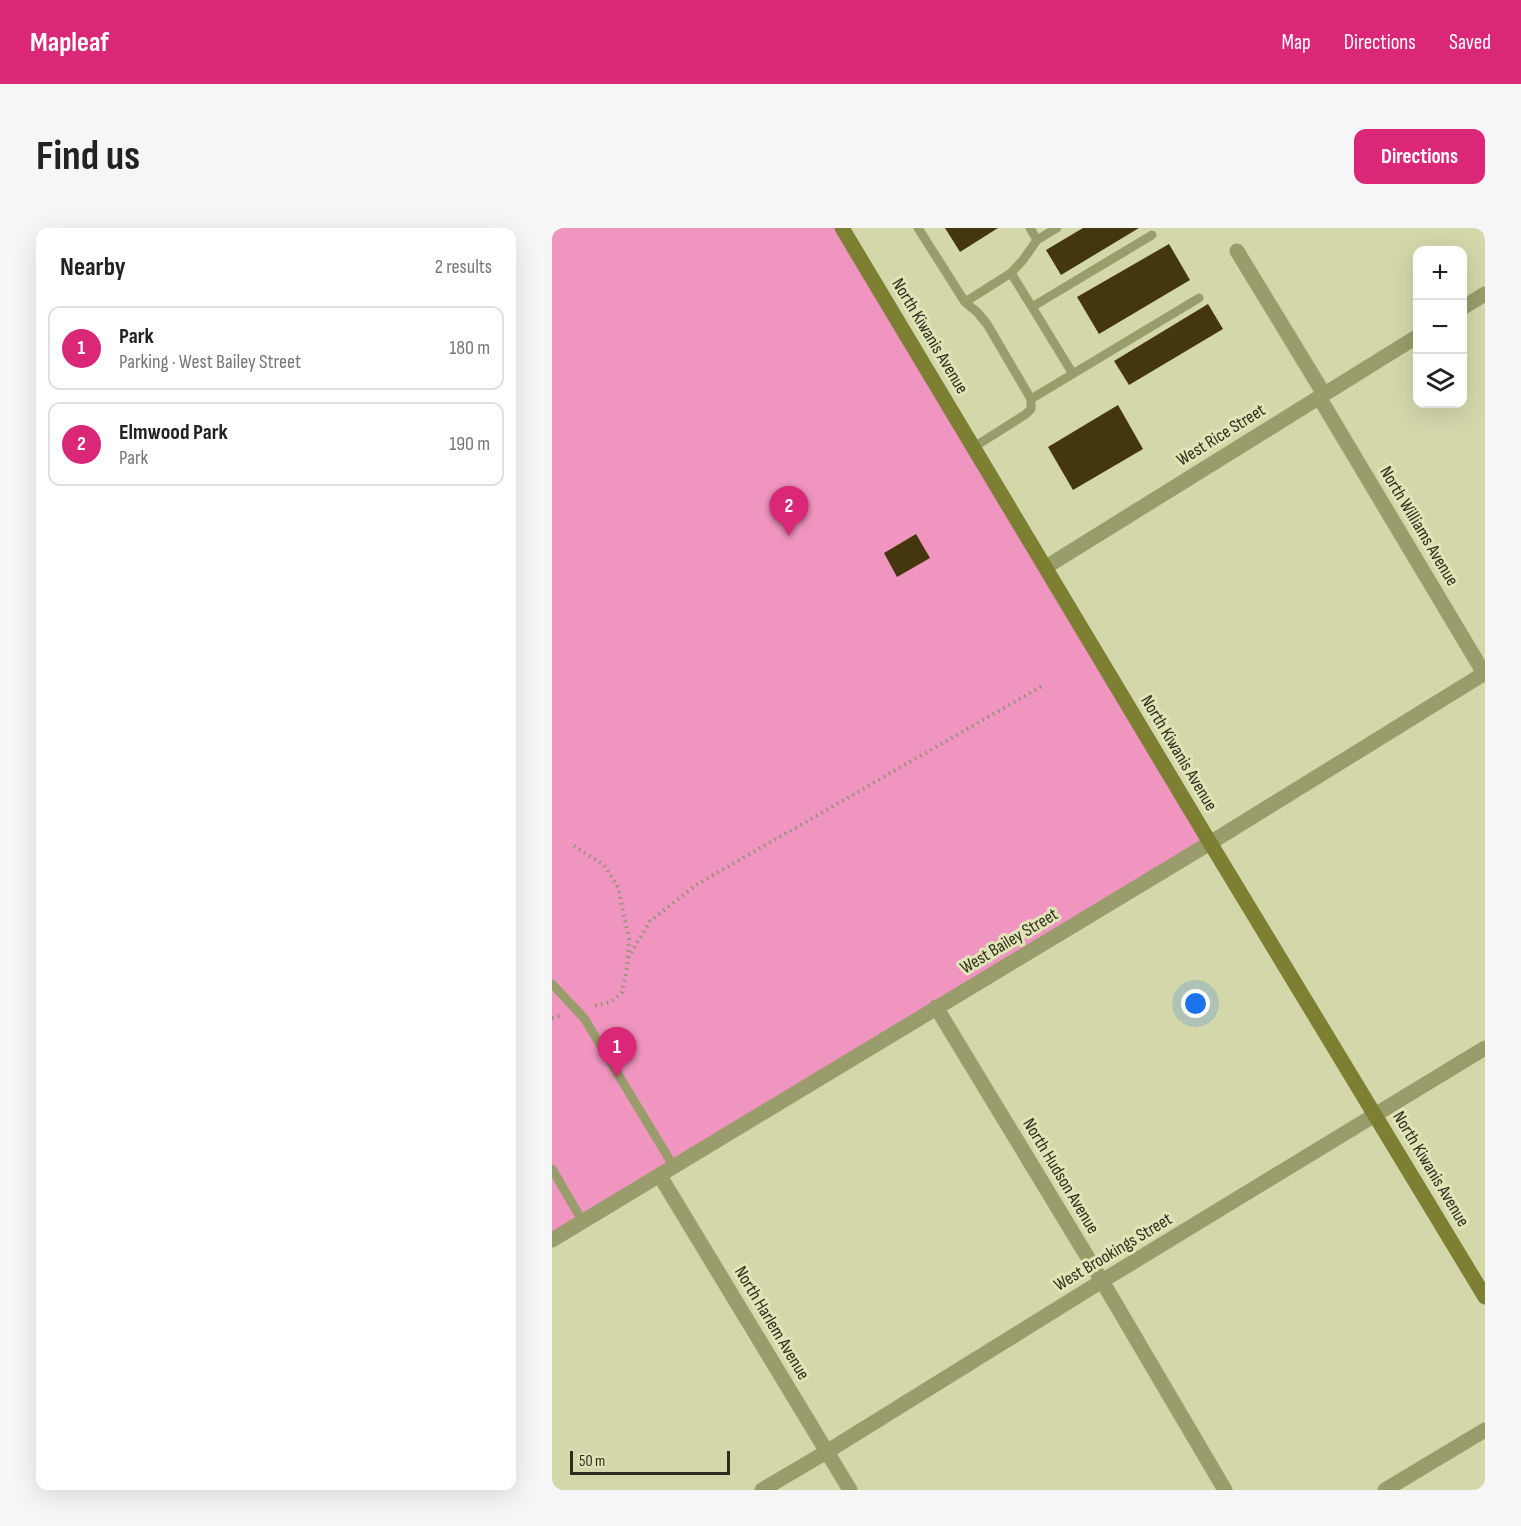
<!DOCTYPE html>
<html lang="en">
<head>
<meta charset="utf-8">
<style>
  :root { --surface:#fff; --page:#f6f6f6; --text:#222; --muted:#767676; --line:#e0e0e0; --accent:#db2777 }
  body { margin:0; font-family:"Sofia Sans Condensed",sans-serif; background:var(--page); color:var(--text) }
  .controls { position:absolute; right:18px; top:18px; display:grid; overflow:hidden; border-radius:12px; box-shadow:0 6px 24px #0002 }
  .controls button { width:54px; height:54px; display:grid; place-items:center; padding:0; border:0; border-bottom:2px solid var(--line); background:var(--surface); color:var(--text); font:30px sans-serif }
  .scale { position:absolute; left:18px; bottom:15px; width:160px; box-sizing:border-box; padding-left:6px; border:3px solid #2c2d1c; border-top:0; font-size:16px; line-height:21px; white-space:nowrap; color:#2c2d1c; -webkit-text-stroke:4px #e1e4b7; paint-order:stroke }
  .you { position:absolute; left:644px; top:776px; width:21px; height:21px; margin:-15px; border:4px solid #fff; border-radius:50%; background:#1a73e8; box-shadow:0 0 0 9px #1a73e833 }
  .badge { display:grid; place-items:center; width:39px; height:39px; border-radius:50%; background:var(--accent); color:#fff; font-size:20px; font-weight:700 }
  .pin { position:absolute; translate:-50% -50px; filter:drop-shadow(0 2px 3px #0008) }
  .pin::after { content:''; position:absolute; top:32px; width:21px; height:18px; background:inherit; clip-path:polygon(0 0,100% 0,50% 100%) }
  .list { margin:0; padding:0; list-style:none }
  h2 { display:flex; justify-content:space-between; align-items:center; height:78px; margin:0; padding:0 24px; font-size:26px }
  h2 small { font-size:20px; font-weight:400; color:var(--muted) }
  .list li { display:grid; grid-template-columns:39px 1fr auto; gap:18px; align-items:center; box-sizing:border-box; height:84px; margin:0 12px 12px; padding:0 12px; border:2px solid var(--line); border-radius:12px }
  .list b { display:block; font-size:22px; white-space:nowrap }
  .list p { margin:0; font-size:20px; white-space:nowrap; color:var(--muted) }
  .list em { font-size:20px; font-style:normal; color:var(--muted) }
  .icon { flex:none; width:33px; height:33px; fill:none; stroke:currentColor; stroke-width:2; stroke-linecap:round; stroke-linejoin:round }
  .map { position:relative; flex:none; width:933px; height:1262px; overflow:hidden; border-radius:12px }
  header { display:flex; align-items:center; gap:36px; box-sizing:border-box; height:84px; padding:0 30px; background:var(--accent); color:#fff }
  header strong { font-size:28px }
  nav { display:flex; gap:33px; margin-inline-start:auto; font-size:21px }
  .intro { display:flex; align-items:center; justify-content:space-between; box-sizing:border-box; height:144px; padding:0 36px }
  h1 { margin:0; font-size:42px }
  .button { padding:15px 27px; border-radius:12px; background:var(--accent); color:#fff; font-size:21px; font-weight:700 }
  main { display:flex; gap:36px; padding:0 36px }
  aside { flex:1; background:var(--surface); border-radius:12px; box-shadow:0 6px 24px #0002 }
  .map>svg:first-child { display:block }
</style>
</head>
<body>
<header>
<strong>Mapleaf</strong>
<nav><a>Map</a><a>Directions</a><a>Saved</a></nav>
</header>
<div class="intro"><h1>Find us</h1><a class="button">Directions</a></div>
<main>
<aside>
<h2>Nearby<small>2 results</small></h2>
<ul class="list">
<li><span class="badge">1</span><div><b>Park</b><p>Parking · West Bailey Street</p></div><em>180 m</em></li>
<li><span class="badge">2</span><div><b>Elmwood Park</b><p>Park</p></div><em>190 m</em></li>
</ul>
</aside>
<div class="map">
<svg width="933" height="1262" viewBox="0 0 933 1262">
  <rect width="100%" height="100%" fill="#d4d7aa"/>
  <path fill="#ef95bf" d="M0,0H289L658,615L0,1017Z"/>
  <path fill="#44370e" d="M393,0H446L408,24Z
    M531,0H587L509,47L494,22Z
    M617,16L638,52L547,106L525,69Z
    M656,76L671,101L577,157L562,133Z
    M566,177L591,221L521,262L496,219Z
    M364,306L378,330L345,349L332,325Z"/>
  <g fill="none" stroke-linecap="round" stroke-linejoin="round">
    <path stroke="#909271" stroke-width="4" stroke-dasharray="1.5 4.5" stroke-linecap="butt" d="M22,618L52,637L66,659L77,711L75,739L70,764L59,774L41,778
      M76,730L98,693L144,657L490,458
      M0,790L11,787"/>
    <path stroke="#999c6b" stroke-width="9" d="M366,0L413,74L425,84L435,96L479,171V181L474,186L422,219
      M478,0L485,12
      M459,45L480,79
      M413,74L459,45L471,32L485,12L505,0
      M521,146L480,79L600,7
      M479,171L647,70
      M0,756L32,790L122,939
      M0,941L31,994"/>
    <path stroke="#999c6b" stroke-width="15" d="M685,23L772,166
      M910,80L933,66
      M767,169L933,447
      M494,339L866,108
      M384,779L550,1053L673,1262
      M108,948L298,1262
      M0,1012L658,615L933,445
      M210,1262L276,1223L550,1053L933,820
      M833,1262L933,1202"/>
    <path stroke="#7d8032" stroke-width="15" d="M290,0C413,204 534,409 657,613C748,766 842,917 933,1069"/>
  </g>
  <g text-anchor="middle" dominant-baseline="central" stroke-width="6" stroke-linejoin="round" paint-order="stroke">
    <g font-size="18" fill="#2c2d1c" stroke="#e1e4b7">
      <text transform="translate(378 108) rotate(59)">North Kiwanis Avenue</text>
      <text transform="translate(669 207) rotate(-32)">West Rice Street</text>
      <text transform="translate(867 298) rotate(59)">North Williams Avenue</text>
      <text transform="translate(627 525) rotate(59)">North Kiwanis Avenue</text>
      <text transform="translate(457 713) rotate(-31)">West Bailey Street</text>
      <text transform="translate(879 941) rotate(59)">North Kiwanis Avenue</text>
      <text transform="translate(509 948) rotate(59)">North Hudson Avenue</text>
      <text transform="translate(561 1024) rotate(-31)">West Brookings Street</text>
      <text transform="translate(220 1095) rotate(59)">North Harlem Avenue</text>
    </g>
  </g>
</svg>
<div class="controls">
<button>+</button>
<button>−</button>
<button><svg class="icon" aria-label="layers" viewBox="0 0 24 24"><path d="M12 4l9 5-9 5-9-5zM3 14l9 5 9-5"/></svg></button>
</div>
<div class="scale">50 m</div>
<div class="you"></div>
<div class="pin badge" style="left:65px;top:849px">1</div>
<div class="pin badge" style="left:237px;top:308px">2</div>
</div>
</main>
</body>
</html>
